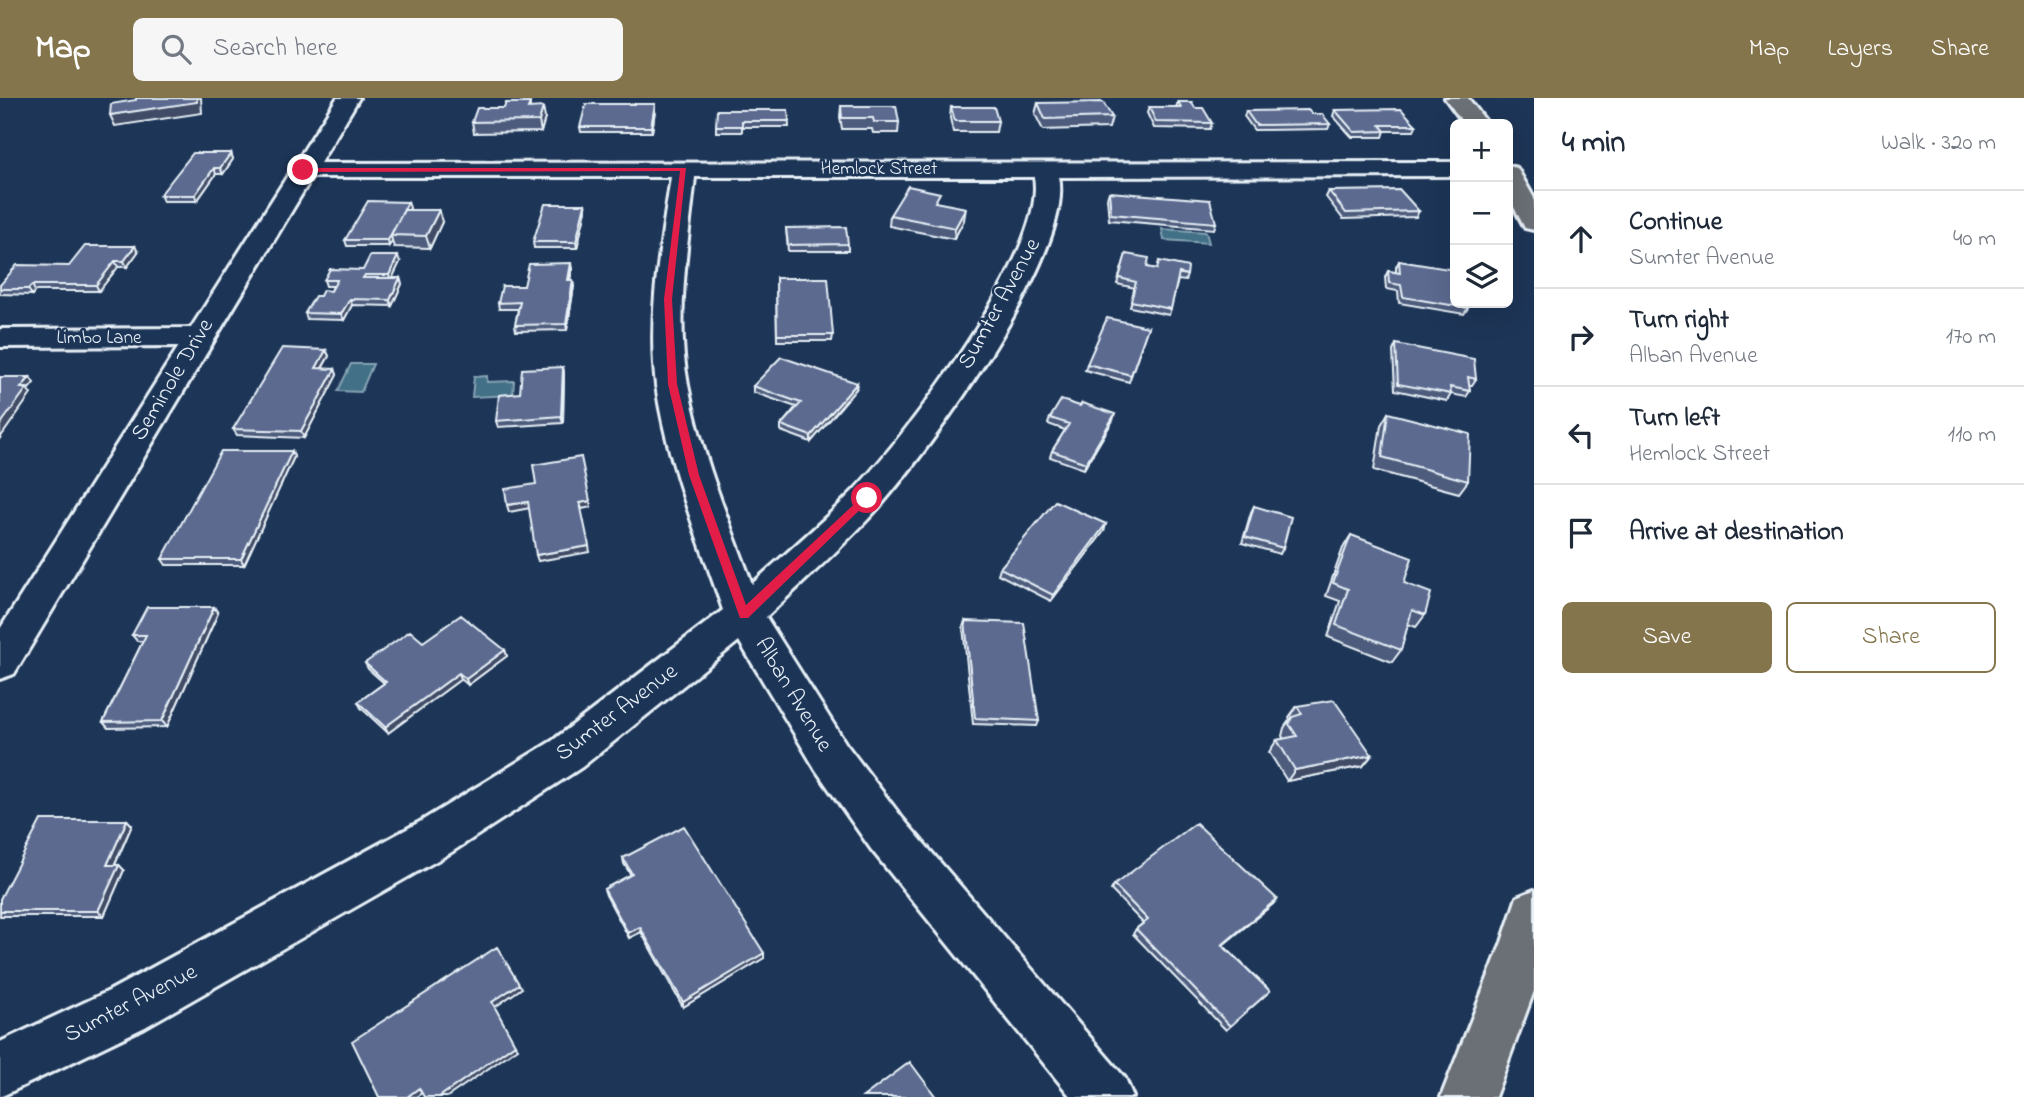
<!DOCTYPE html>
<html lang="en">
<head>
<meta charset="utf-8">
<style>
  :root { --surface:#fff; --page:#f6f6f7; --text:#1f2937; --muted:#747a83; --line:#e0e1e3; --accent:#84754c }
  body { margin:0; font-family:"Indie Flower",sans-serif; background:var(--page); color:var(--text) }
  .controls { position:absolute; right:21px; top:21px; display:grid; overflow:hidden; border-radius:10px; box-shadow:0 7px 28px #0002 }
  .controls button { width:63px; height:63px; display:grid; place-items:center; padding:0; border:0; border-bottom:2px solid var(--line); background:var(--surface); color:var(--text); font:35px sans-serif }
  .stop { position:absolute; width:21px; height:21px; margin:-16px; border:5px solid #e11d48; border-radius:50%; background:#fff }
  .stop.end { background:#e11d48; border-color:#fff; box-shadow:0 2px 7px #0008 }
  .list { margin:0; padding:0; list-style:none }
  h2 { display:flex; justify-content:space-between; align-items:center; height:91px; margin:0; padding:0 28px; font-size:30px }
  h2 small { font-size:23px; font-weight:400; color:var(--muted) }
  .list li { display:grid; grid-template-columns:46px 1fr auto; gap:21px; align-items:center; box-sizing:border-box; height:98px; padding:0 28px; border-top:2px solid var(--line) }
  .list b { display:block; font-size:26px; white-space:nowrap }
  .list p { margin:0; font-size:23px; white-space:nowrap; color:var(--muted) }
  .list em { font-size:23px; font-style:normal; color:var(--muted) }
  .actions { display:flex; gap:14px; padding:21px 28px }
  .actions a { flex:1; padding:16px 0; border:2px solid var(--accent); border-radius:10px; text-align:center; font-size:24px; color:var(--accent) }
  .actions .main { background:var(--accent); color:#fff }
  .icon { flex:none; width:38px; height:38px; fill:none; stroke:currentColor; stroke-width:2; stroke-linecap:round; stroke-linejoin:round }
  .map { position:relative; flex:none; width:1534px; height:999px; overflow:hidden }
  header { display:flex; align-items:center; gap:42px; box-sizing:border-box; height:98px; padding:0 35px; background:var(--accent); color:#fff }
  header strong { font-size:33px }
  nav { display:flex; gap:38px; margin-inline-start:auto; font-size:24px }
  .search { width:490px; height:63px; background:var(--page); display:flex; align-items:center; gap:18px; box-sizing:border-box; padding:0 24px; border-radius:10px; color:var(--muted); font-size:26px }
  main { display:flex }
  aside { flex:1; background:var(--surface) }
  .map>svg:first-child { display:block }
</style>
</head>
<body>
<header>
<strong>Map</strong>
<div class="search"><svg class="icon" aria-label="search" viewBox="0 0 24 24"><circle cx="10" cy="10" r="6"/><path d="M15 15l6 6"/></svg>Search here</div>
<nav><a>Map</a><a>Layers</a><a>Share</a></nav>
</header>
<main>
<div class="map">
<svg width="1534" height="999" viewBox="0 0 1534 999">
  <rect width="100%" height="100%" fill="#1d3557"/>
  <filter id="ink" filterUnits="userSpaceOnUse"><feTurbulence type="fractalNoise" baseFrequency=".0143" numOctaves="2"/><feDisplacementMap in="SourceGraphic" scale="14" xChannelSelector="R" yChannelSelector="G"/><feConvolveMatrix kernelMatrix="1 2 1 2 8 2 1 2 1" color-interpolation-filters="sRGB"/></filter>
  <g filter="url(#ink)">
    <path fill="#436f87" stroke="#85a3b4" stroke-width="2" d="M1162,131L1206,134L1209,145L1164,142Z
      M351,266H373L361,294L338,293Z
      M487,278V284L514,283L513,297L472,299L474,279Z"/>
    <g fill="none" stroke-linecap="round" stroke-linejoin="round">
      <defs>
        <path id="minor" d="M337,0H359L320,65L1455,64V78L1059,79C1075,154 931,350 880,408C845,447 804,483 766,519L846,646L903,721L1125,980L1133,999H1071L871,751L816,672L739,543L582,669L450,755L145,929L0,999V944L109,893L418,725L552,643L723,512C698,439 667,364 656,287C647,217 661,147 671,79H312L14,576L0,581V531L179,248L0,249V231L191,230ZM695,79H1034C1048,152 906,338 854,392C822,425 786,455 752,486C728,421 701,356 688,287C675,219 688,147 695,79Z"/>
        <path id="major" d="M1445,0H1468L1488,26H1464Z
          M1508,68L1517,70L1534,100V132L1525,130L1508,98Z
          M1534,792V893L1495,999H1441L1502,844L1517,799Z"/>
      </defs>
      <use href="#minor" stroke="#e8f1f8" stroke-width="6"/>
      <use href="#major" stroke="#e8f1f8" stroke-width="6"/>
      <use href="#minor" fill="#1d3557" fill-rule="evenodd"/>
      <use href="#major" fill="#6b6f75" fill-rule="evenodd"/>
    </g>
    <path fill="#4e5c7c" stroke="#e8f1f8" stroke-width="2" d="M1178,4L1195,10L1212,25L1210,31L1154,30L1147,15L1149,9H1176Z
      M530,5V10L545,20L541,34L474,35L472,24L504,10Z
      M1038,5L1112,19L1109,30L1043,32L1035,16Z
      M655,6V12L652,34H581L580,29Z
      M841,8L899,24L898,35H873L872,31H842L840,19Z
      M951,9L998,23L996,34H953L950,20Z
      M788,12L789,29H742V34H716V28Z
      M1335,12L1416,27L1414,33H1385L1383,39H1352L1333,18Z
      M1246,13L1312,16L1330,26L1328,31L1254,32L1244,18Z
      M231,55L233,61L223,76H216L197,103H163L160,97Z
      M1329,93L1419,113L1416,119L1343,121L1326,99Z
      M1109,94L1216,125L1214,131L1109,122L1107,100Z
      M939,105L964,122L954,141L889,128L890,117Z
      M585,106L586,112L577,150H534L533,144Z
      M410,110L408,112L442,124L430,150L394,149L392,143L389,148H347L345,142Z
      M786,130L848,146V153H788Z
      M138,154L127,169H118L99,193H35L32,197L0,196V187L69,168Z
      M1126,156L1147,169L1187,177L1185,183L1178,182L1169,217L1130,209L1135,190L1117,186Z
      M1399,163L1468,210L1464,216L1399,205L1398,193L1386,191L1385,179L1388,173L1396,174V169Z
      M400,164L392,180H400L402,186L392,208L352,207L344,222L307,221L305,215L320,198L331,193L333,188H326L324,182L363,172Z
      M572,171L570,182L574,188L567,232L516,233L515,227L518,211H499L498,205L524,188Z
      M776,180L833,237L832,243H777Z
      M1148,229L1129,284L1085,272L1087,266Z
      M1396,246L1476,281L1472,287H1469L1470,293L1466,299L1451,296L1447,303L1395,292L1393,253Z
      M326,252L329,258L322,271H335L337,277L304,340L237,337L233,331Z
      M563,269L564,275L563,325L498,329L496,323L520,295Z
      M753,288L856,291L811,344L781,333V327L796,309L753,294Z
      M1080,308L1113,322L1084,371L1050,359L1052,353L1065,332L1048,326L1050,320Z
      M1388,315L1468,383L1459,395L1374,372L1381,327Z
      M292,353L294,359L244,467H166L162,461Z
      M1254,408L1283,450L1280,456L1242,445L1251,414Z
      M1106,426L1104,433L1051,503L998,476L1000,470Z
      M1351,437L1404,485L1425,517L1416,529L1408,526L1401,552L1392,564L1328,539L1340,503L1326,498L1343,450Z
      M214,509L218,515L167,629L108,630L103,624L143,543H137L132,537Z
      M965,523L1039,623L1037,628L973,626L963,529Z
      M423,544L505,552L507,558L468,587L461,581L388,635L361,610L358,604L384,585L368,571L365,565Z
      M1297,608L1372,657L1363,668L1287,683L1269,654L1277,642L1284,641L1282,638L1284,630L1290,621L1289,619Z
      M127,722L132,727L115,767H119L124,772L104,818H0V801Z
      M623,760L764,855V860L683,909L641,834L629,840L606,797L604,791L631,777L624,766Z
      M1114,787L1277,801L1273,806L1223,847L1270,893L1226,932L1133,836L1136,831L1143,825L1111,792Z"/>
    <path fill="#404b65" stroke="#e8f1f8" stroke-width="2" d="M197,0H201L202,15L115,28L110,17Z
      M655,6V12L652,34L651,29Z
      M543,9L545,20L541,34L539,23Z
      M231,55L233,61L223,76L220,70Z
      M214,70L216,76L197,103L195,97Z
      M408,104L410,110L395,138L391,137L392,143L389,148L388,142Z
      M585,106L586,112L577,150L576,144Z
      M966,110L964,122L954,141L955,130Z
      M439,112L442,124L430,150L426,138Z
      M135,148L138,154L127,169L124,163Z
      M398,158L400,164L391,183L389,177Z
      M115,163L118,169L99,193L96,187Z
      M571,165L572,171L569,188L568,182Z
      M400,180L402,186L392,208L390,202Z
      M573,182L574,188L567,232L566,226Z
      M32,187L35,193L32,197L28,191Z
      M350,201L352,207L344,222L341,216Z
      M326,252L329,258L318,277L316,270Z
      M563,269L564,275L563,325L561,318Z
      M335,271L337,277L304,340L301,333Z
      M30,279L34,285L28,292L31,296L0,340V327L21,290Z
      M857,285L856,291L811,344V338Z
      M1115,316L1113,322L1084,371L1086,365Z
      M292,353L294,359L244,467L241,461Z
      M590,403L591,409L582,411L580,405Z
      M528,404L530,410L509,414L507,407Z
      M1106,426L1104,433L1051,503L1053,497Z
      M589,448L590,454L538,463L536,457Z
      M214,509L218,515L167,629L162,623Z
      M505,552L507,558L468,587L466,581Z
      M459,575L461,581L388,635L385,629Z
      M1372,657L1363,668L1287,683L1295,672Z
      M127,722L132,727L112,772L107,767Z
      M119,767L124,772L104,818L98,813Z
      M1277,801L1273,806L1218,851L1222,847Z
      M640,829L641,834L629,840L628,835Z
      M764,855V860L683,909V904Z
      M519,886L522,890L495,909L492,904Z
      M515,946L518,950L447,999H439Z
      M419,990L423,994L416,999H407Z"/>
    <path fill="#5b6b90" stroke="#e8f1f8" stroke-width="2" d="M136,0H197V4L110,17L111,6L136,2Z
      M1103,4L1112,19L1045,21L1038,5Z
      M1178,4H1192L1195,10H1203L1212,25L1156,24L1149,9H1181Z
      M506,5H530L528,10L543,9L539,23L472,24L477,10H504Z
      M586,6H655L651,29H580Z
      M841,8H896L899,24H874L873,20H842Z
      M951,9H994L998,23H955Z
      M1401,11L1416,27H1380L1385,33L1354,34L1335,12Z
      M717,12H788L789,23H742V28H716Z
      M1308,12L1312,16H1322L1330,26L1256,27L1246,13Z
      M193,55H231L220,70H214L195,97H160Z
      M908,88L940,95L935,104L966,110L955,130L890,117Z
      M1400,92L1419,113L1346,115L1329,93Z
      M1109,94L1210,102L1216,125L1111,116Z
      M368,103L408,104L388,142H345Z
      M545,106H585L576,144H533Z
      M404,112H439L426,138L391,137Z
      M846,129L848,146L788,147L786,130Z
      M85,148H135L124,163H115L96,187H32L28,191H0V187L17,167L69,168Z
      M1126,156L1149,160L1147,169L1157,171L1159,163L1188,169L1187,177L1179,175L1171,211L1131,203L1136,184L1119,180Z
      M370,158H398L389,177H365L363,180H400L390,202L350,201L341,216L305,215L315,198H320L323,192L331,193L337,182H324L330,171L363,172Z
      M1399,163L1455,172V205H1467L1468,210L1403,199L1401,187L1389,185L1388,173L1400,175Z
      M571,165L568,182H573L566,226L515,227L520,204L498,205L502,188H524L529,166Z
      M776,180H828L833,237H777Z
      M1107,220L1148,229L1131,277L1087,266Z
      M1396,246L1474,261L1476,281L1468,279L1470,293L1450,289L1451,296L1398,286Z
      M282,250L326,252L316,270L335,271L301,333L233,331Z
      M781,259L857,285L811,338L781,327L801,305L753,288Z
      M563,269L561,318L496,323L499,297L520,295L522,271Z
      M0,279H30L21,290H27L0,327Z
      M1061,302L1080,308L1082,305L1115,316L1086,365L1052,353L1069,326L1050,320Z
      M1388,315L1470,336L1468,383L1382,359Z
      M221,353H292L241,461H162Z
      M581,359L590,403L580,405L589,448L536,457L528,404L507,407L505,391L536,386L533,367Z
      M1055,403L1106,426L1053,497L1000,470Z
      M1254,408L1291,419L1283,450L1245,439Z
      M1351,437L1412,460L1404,485L1431,495L1425,517L1412,512L1401,552L1336,527L1348,491L1333,485Z
      M147,509H214L162,623L103,624L146,537H132Z
      M461,517L505,552L466,581L459,575L385,629L358,604L386,584L365,565L410,533L423,544Z
      M965,523L1024,525L1039,623L975,620Z
      M1334,602L1372,657L1295,672L1277,642L1297,638L1289,626L1292,619L1302,616L1297,608Z
      M41,722H127L107,767H119L98,813H0V801Z
      M1196,725L1277,801L1222,847L1270,893L1230,928L1136,831L1148,822L1114,787Z
      M684,728L764,855L683,904L640,829L628,835L604,791L632,776L623,760Z
      M497,849L519,886L492,904L515,946L439,999H424L419,990L407,999H379L352,943Z
      M910,964L936,999H863Z"/>
  </g>
  <path fill="#e11d48" d="M300,70H686L672,201L677,286L699,377L746,507L863,398L872,400L748,520H740L689,377L668,286L664,201L680,73L303,74Z"/>
  <g text-anchor="middle" dominant-baseline="central" stroke-width="5" stroke-linejoin="round" paint-order="stroke">
    <g font-size="19" fill="#e8f1f8" stroke="#1d3557">
      <text x="879" y="71">Hemlock Street</text>
      <text x="99" y="240">Limbo Lane</text>
    </g>
    <g font-size="23" fill="#e8f1f8" stroke="#1d3557">
      <text transform="translate(1000 206) rotate(-61)">Sumter Avenue</text>
      <text transform="translate(173 282) rotate(-59)">Seminole Drive</text>
      <text transform="translate(793 597) rotate(59)">Alban Avenue</text>
      <text transform="translate(617 615) rotate(-37)">Sumter Avenue</text>
      <text transform="translate(131 906) rotate(-27)">Sumter Avenue</text>
    </g>
  </g>
</svg>
<div class="controls">
<button>+</button>
<button>−</button>
<button><svg class="icon" aria-label="layers" viewBox="0 0 24 24"><path d="M12 4l9 5-9 5-9-5zM3 14l9 5 9-5"/></svg></button>
</div>
<div class="stop" style="left:867px;top:400px"></div>
<div class="stop end" style="left:303px;top:72px"></div>
</div>
<aside>
<h2>4 min<small>Walk · 320 m</small></h2>
<ul class="list">
<li><svg class="icon" aria-label="ahead" viewBox="0 0 24 24"><path d="M12 20V5M6 11l6-6 6 6"/></svg><div><b>Continue</b><p>Sumter Avenue</p></div><em>40 m</em></li>
<li><svg class="icon" aria-label="right" viewBox="0 0 24 24"><path d="M7 20v-9h11M14 6l5 5-5 5"/></svg><div><b>Turn right</b><p>Alban Avenue</p></div><em>170 m</em></li>
<li><svg class="icon" aria-label="left" viewBox="0 0 24 24"><path d="M17 20v-9H6M10 6l-5 5 5 5"/></svg><div><b>Turn left</b><p>Hemlock Street</p></div><em>110 m</em></li>
<li><svg class="icon" aria-label="arrive" viewBox="0 0 24 24"><path d="M6 21V4h12l-3 4 3 4H6"/></svg><div><b>Arrive at destination</b></div></li>
</ul>
<div class="actions"><a class="main">Save</a><a>Share</a></div>
</aside>
</main>
</body>
</html>
